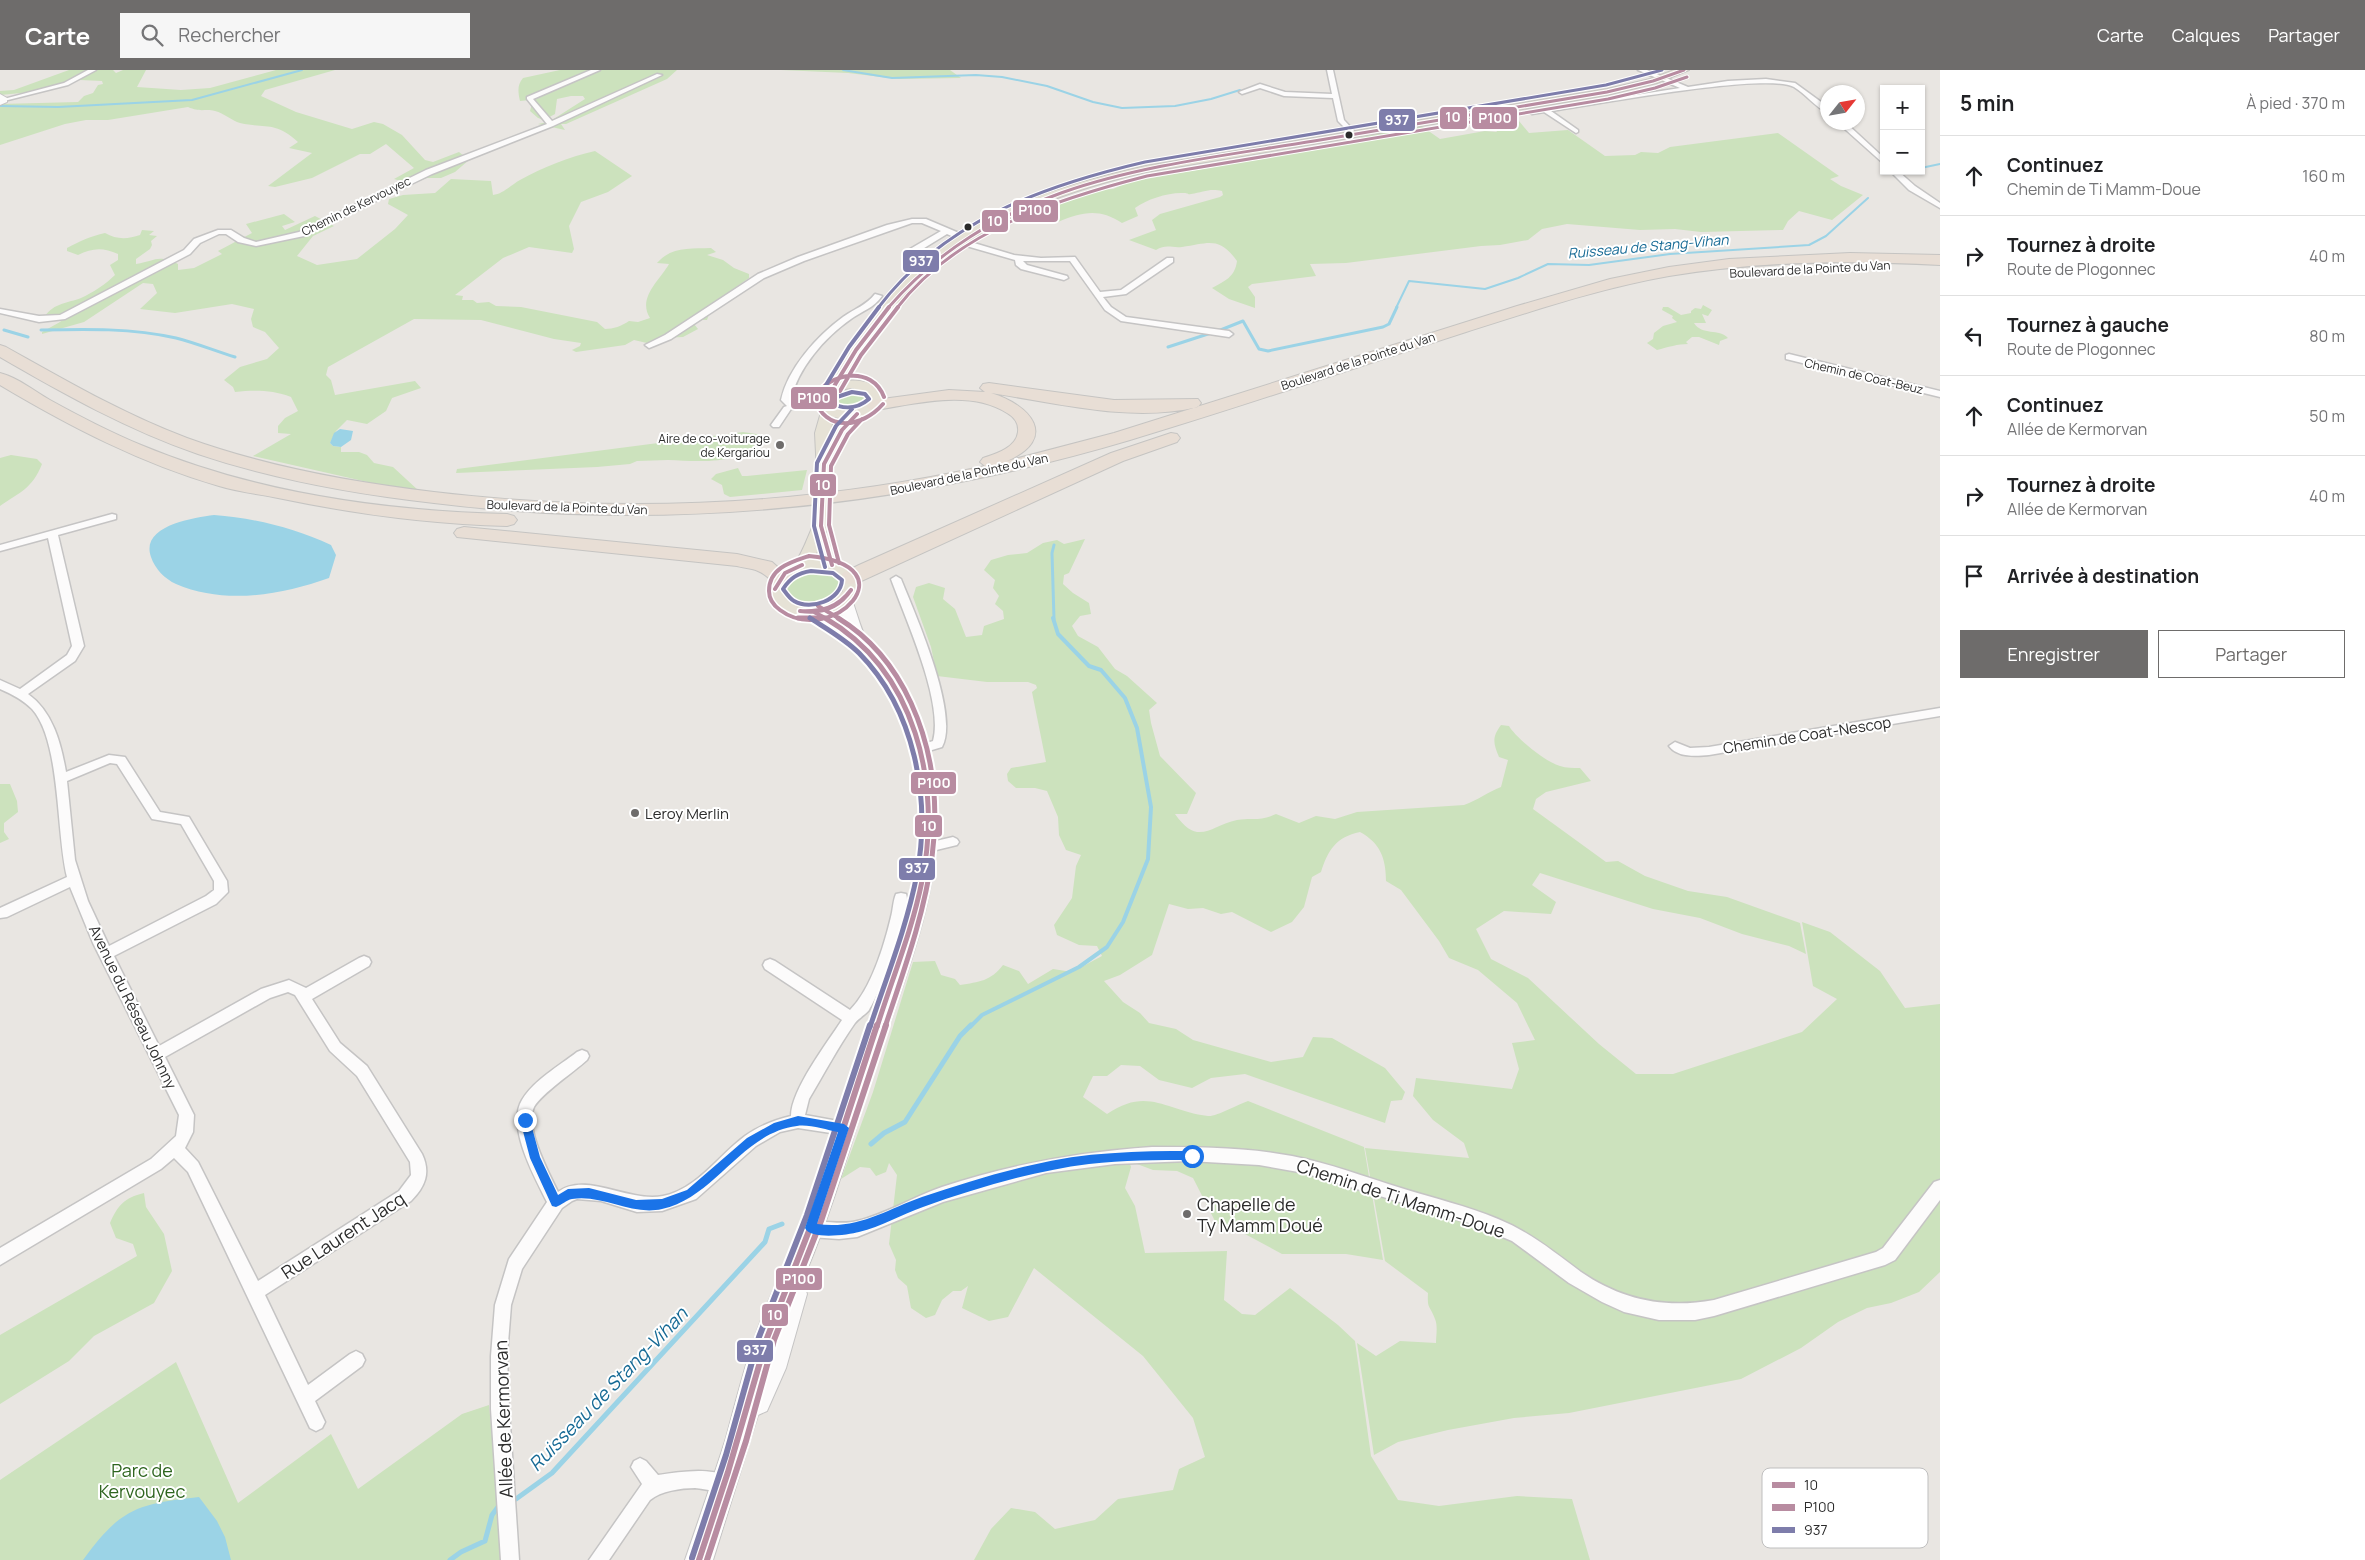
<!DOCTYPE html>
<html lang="fr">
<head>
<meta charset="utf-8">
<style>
  :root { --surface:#fff; --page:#f6f6f6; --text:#202124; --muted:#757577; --line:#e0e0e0; --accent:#6e6c6b }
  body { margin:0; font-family:Manrope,sans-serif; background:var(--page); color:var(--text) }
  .controls { position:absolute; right:15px; top:15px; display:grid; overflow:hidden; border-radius:0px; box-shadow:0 1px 4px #0004 }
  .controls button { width:45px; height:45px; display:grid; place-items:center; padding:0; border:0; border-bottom:1px solid var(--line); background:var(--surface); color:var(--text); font:25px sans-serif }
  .compass { position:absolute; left:1820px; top:15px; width:45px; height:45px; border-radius:50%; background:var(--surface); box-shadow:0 1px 4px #0004; rotate:59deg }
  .stop { position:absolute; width:15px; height:15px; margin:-11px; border:4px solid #1a73e8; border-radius:50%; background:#fff }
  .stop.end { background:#1a73e8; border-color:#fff; box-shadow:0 1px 5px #0008 }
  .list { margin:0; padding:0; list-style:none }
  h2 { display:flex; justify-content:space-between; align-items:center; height:65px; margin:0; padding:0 20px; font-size:21px }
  h2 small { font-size:16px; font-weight:400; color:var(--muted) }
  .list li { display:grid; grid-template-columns:32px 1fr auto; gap:15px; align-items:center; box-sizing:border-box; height:80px; padding:0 20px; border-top:1px solid var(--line) }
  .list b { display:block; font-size:19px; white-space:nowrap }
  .list p { margin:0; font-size:16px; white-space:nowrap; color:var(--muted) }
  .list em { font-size:16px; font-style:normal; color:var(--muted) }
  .actions { display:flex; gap:10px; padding:15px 20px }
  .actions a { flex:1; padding:11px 0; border:1px solid var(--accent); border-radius:0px; text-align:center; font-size:18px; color:var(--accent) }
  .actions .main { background:var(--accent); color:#fff }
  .icon { flex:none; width:28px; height:28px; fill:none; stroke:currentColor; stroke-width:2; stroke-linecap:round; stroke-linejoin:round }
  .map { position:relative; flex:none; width:1940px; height:1490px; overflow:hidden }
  header { display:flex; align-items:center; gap:30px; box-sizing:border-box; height:70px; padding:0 25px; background:var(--accent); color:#fff }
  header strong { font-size:24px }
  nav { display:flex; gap:28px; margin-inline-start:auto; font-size:18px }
  .search { width:350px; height:45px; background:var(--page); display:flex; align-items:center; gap:12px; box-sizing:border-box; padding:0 18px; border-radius:0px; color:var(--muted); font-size:19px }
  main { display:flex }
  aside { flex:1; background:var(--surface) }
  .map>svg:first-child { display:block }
</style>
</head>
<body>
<header>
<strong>Carte</strong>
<div class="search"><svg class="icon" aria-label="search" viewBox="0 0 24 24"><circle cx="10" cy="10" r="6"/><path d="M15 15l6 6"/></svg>Rechercher</div>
<nav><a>Carte</a><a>Calques</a><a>Partager</a></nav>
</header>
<main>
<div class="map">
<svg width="1940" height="1490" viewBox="0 0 1940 1490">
  <rect width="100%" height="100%" fill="#e9e6e2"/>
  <path fill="#cce2bd" d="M69,0H113L116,3L123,0H146L137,17L181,20L210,18L276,0H335L265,20L261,26L296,42L352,59L374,52L383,54L402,65L425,90L433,92L459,82L469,90L455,102L441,108H427L411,114L394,109L414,98L386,74L370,84H360L312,108L275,117L268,116L312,83L289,78L298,72C275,51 266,59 240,53C232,51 224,43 215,41C205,38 202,43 188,37L108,50H86L65,54L0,75V34L78,32L84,26L93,23L98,15L103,14L102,11L80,10L83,7L32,22L0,25V21L14,20Z
    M560,0H677L667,9L566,54H561L565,60L538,54L553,51L552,50L585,29L583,26H571L557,29L555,44L544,50L538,48L530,41L532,34L530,30L520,31C518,22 517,15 523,8Z
    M781,0H950L961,8L898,9L848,3Z
    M1519,51L1529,63L1568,60L1605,86L1635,85L1641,82L1658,83L1670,77L1778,63L1839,106L1830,109L1841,116L1863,125L1832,150L1799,141L1788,151L1783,160L1701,162L1675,159L1640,160L1567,154L1542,159L1528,170L1500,175L1481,176L1346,193L1310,194L1316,206L1252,214L1248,217L1255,227V238L1229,229L1212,218C1225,211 1235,207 1237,191C1219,166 1209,173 1182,177C1171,178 1166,174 1156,180L1129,170L1156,160L1152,150L1160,144L1220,127L1223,125L1222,121C1210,118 1203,122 1191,124C1187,125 1189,123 1184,123C1169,122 1147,129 1135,138L1138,146L1122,153C1099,138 1082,142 1058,152L1034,142L1088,120L1113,119L1129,112L1347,73L1362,67L1420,55L1440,69L1485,61L1497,62L1492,54Z
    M595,81L632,106L608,122L581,132L569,156L574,179L572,183L529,177L503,188L455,225L463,226L462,230H473L477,233L489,232L496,236L521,237L597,252L605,259C613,259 622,256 629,251L638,252L650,248C637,228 660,210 669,194L657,193C672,176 690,179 711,178L716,182L707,185L723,190L734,198L749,204V208L713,233L707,250H700L694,254L698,259L683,267L662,268L647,273L634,270L625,275L576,282L572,280L580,276L581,273L554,269L481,250L414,249L328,297L326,305L331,310L335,325L415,311L421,318L392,328L386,341L367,354L347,350L336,361L330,373L333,376L341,377V382H359L367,385L374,393L393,397L419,421L385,416L253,386L291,364L278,363V356L285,348L298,341L291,327C272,320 255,320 235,322L233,317L224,310L240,297L267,289L279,278L265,262L253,257L251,249L254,239L232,234L175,243L140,239L157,223L153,214L143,213L84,252L42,264V262L60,252L64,248L45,246C54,233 68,233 81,228C92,223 106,214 115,205L110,195L118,190V184C103,177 92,178 78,185L67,181V178C80,171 91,166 105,163C117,170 128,169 140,165L142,160L154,161L149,165L157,166L151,171L152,175L150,179L136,189V194C156,191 157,184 178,194V200L194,198L222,184L218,181L252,163L246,154L284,144L295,152L282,156L285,160L315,146L334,156L313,166L297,186L317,195L357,189L395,159L408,145L388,134L389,129L403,125L435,123L451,109L491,111L493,125C503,124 511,115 520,110C544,97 568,87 595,81Z
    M1703,235L1712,240L1708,246L1702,244L1706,253H1694C1702,266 1719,258 1728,268L1720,271L1719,275L1699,267H1692L1686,272L1688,274C1678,274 1668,277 1657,280L1647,273L1653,269L1654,263L1663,256L1677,252L1672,248L1673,246L1662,240L1663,237H1668L1681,245L1691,243V241L1695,238L1701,239Z
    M851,319L867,324L869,332C859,340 834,347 829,329L832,324Z
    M743,362L763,365C743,397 700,391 668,390C658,390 647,391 637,391L630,394L597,397L456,403L457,399Z
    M11,385L37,389L42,394C32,419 20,422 0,436V388Z
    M738,398L742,406H747L807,400L802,420L730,427L724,424L722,415L711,409L716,404Z
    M1085,469L1069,503L1064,505L1063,514L1073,523L1089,533L1091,544L1080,546L1072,556L1078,566L1098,577L1115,599L1127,606L1157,633L1149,640L1151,653L1160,686L1196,723L1187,744H1175C1198,777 1210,756 1237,750C1254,747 1258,752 1276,744L1299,753L1316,746L1335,749L1357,742L1464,735C1478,730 1488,722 1501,717L1508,690L1499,687C1493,673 1492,667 1501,655L1509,656C1516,668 1546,692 1560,696C1566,698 1573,698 1580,698L1591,711L1546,722L1536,729L1533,739L1606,792L1618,791L1645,806L1688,821L1727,827L1800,853L1806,884L1789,876L1742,864L1700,848L1653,839L1540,803L1532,815L1556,832L1551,844L1504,841L1476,859L1491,889L1528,908L1599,974L1636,1004H1673L1802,962L1837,929L1813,916L1802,852L1830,862L1880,901L1905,938L1940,934V1202L1919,1222L1891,1233L1867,1238L1838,1252L1801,1278L1741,1309L1569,1343L1514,1348L1448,1360L1398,1372L1374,1385L1357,1273L1376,1286L1400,1271L1436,1273C1436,1266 1438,1256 1435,1249C1430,1235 1427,1240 1428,1223L1385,1191L1365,1078L1469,1088L1464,1073L1433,1050L1413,1026L1416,1008L1512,1019L1519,999L1512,973L1535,970L1517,933L1478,900L1449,888L1439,871L1401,820L1386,811C1386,788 1380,773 1360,762C1336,767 1328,780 1321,802L1312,807L1304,837L1292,852L1271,862L1232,842L1221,844L1203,838L1188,839L1169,834L1152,885L1120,905L1104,911L1123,932L1140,943L1149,953L1176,959L1193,970L1271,992L1303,987L1313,967L1332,968L1385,998L1405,1022L1402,1030L1391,1031L1385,1053L1245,1004L1211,1008L1192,1018L1159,1010L1140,996L1121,995L1107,1006H1093L1083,1027L1107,1044C1148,1016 1166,1041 1208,1046C1216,1047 1239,1034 1248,1031L1364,1077L1383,1190L1346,1184H1282L1245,1164L1216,1153L1193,1108L1177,1101L1153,1100L1129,1091L1131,1097L1125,1118L1135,1136L1145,1183L1227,1181L1224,1230L1242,1244L1255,1245L1290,1218L1338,1255L1355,1271L1371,1386L1398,1430L1439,1436L1517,1426L1572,1429L1590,1490H974L991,1459L1011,1438L1035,1442L1055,1459L1095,1450L1118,1429L1173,1420L1179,1399L1205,1387L1193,1348L1143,1286L1034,1198L1008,1247L989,1251L962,1238L968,1216L961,1221H953L942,1230L935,1245L926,1248L911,1238L907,1216L898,1208L895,1200L896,1190L889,1174L897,1105L889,1093L886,1102L876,1106L870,1098L860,1097L841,1109L873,1022L913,892L935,891L941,905L955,909L960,915C979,912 991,911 1003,895L1019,901L1028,914L1053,899L1072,902L1102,886L1097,876L1079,875L1057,865L1054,855L1072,828L1076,796L1081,785L1066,780L1059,765L1058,747L1047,721L1035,718H1016L1008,711L1007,704L1011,698L1046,692L1032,622L1037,618L1036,615L1028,612H987L937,606L931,577L913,527L916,517L929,513L945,518L943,529L955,539L966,567L982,565L984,556L1004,549L1003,541L995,534L999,526L993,518L995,510L984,500L991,490L1008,485L1027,483L1043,473L1057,470L1064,474Z
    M815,500C827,501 839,504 840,517C835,538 793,542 786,520C787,505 802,501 815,500Z
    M0,714H10L17,731L18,742L4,753V762L9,769L0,773Z
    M144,1123L146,1137L164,1164L172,1201L154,1233L94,1266L69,1291L0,1334V1265L137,1186L133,1174L116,1168L110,1153C118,1135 124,1128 144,1123Z
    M176,1292L238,1433L331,1364L358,1419L462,1344L489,1335L504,1490H0V1410Z"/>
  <path fill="#9bd3e6" d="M340,359L353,361L351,370L341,377L333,376L330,373L334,363Z
    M214,445C255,448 294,458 331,475L336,485L329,508C281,525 225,535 176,514C165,509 155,499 151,487C140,456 192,448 214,445Z
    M199,1427L217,1451L225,1467L231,1490H83C121,1438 137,1434 199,1427Z"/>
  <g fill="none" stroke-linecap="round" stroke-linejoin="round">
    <path stroke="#9bd3e6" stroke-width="2" d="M843,0L892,8L976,5L1002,7L1047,16L1093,32L1122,38L1175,36L1211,29L1240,20
      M0,36L58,37L192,30L302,0
      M1921,98L1940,94
      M1913,102L1916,101
      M1396,238L1409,211L1485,219L1518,208L1548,194L1589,195L1670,184L1809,175L1826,166L1868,128"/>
    <path stroke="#9bd3e6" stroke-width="3" d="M4,260L28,267
      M41,260C86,259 132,258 176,268C196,273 215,281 235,287
      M1218,261L1243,251L1259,279L1268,281L1383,257L1389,254L1397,237
      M1168,277L1211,263
      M1054,549L1052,483L1054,475"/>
    <path stroke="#9bd3e6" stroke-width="4" d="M970,957L982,945L1079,897L1107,877L1123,852L1148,789L1151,737L1137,658L1125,628L1101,600L1089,596L1058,564L1053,548"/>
    <path stroke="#9bd3e6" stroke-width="5" d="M871,1074L884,1063L905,1052L960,966L971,955
      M510,1430L516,1429L552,1403L765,1172L769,1159L782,1154
      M450,1490L461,1482L485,1471L492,1445L501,1433"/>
    <defs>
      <path id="street" d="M88,0H96L68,15L0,32V30L64,13Z
        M591,0H600L533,29L552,51L657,4L662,5L553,56L432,104L304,166L256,176L238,172L226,164H219L200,173L190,184L65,249L39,252L0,243V239L39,246L60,245L184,180L194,169L218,160H231L244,168L256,172L299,162L426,100L547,54L527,29V27Z
        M1327,0H1333L1344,50L1356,63V65H1352L1338,51L1333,28L1284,26L1260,18L1242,24L1239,22L1260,14L1285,22L1332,24Z
        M1638,0H1647L1688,17L1728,11L1766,9L1795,13L1828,37V43C1815,37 1806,24 1794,17C1765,2 1593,35 1551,41L1578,60V62L1576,63L1544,42L1532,44L1529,42L1680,18Z
        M1837,52H1845L1884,88V94Z
        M1890,101H1898L1915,116L1940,133V138L1909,120Z
        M912,149H926L966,166L967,168L964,170L1014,185L1041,188L1075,187L1100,222L1121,220L1167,188H1173V192L1126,224L1103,227L1111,237L1126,247L1229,261L1233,264L1229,267L1121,251L1105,240L1070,191H1023L1027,195L1067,206L1068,208L1064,210L1021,199L1016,195L1015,190L956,173L955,171L958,169L947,164L916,183H910V179L941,161L922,153H912L804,191L764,208L671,269L649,278L645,275L665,265L758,204L798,187L887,155Z
        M875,224L882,226C874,238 862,241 851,249C825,267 797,299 791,330L795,334L823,333L826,334V338L791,339L779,357H773L771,355L784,337L787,336L781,330C788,298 817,266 843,247C854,239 867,235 875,224Z
        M1789,284L1940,321V327L1786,289V285Z
        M112,444L116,445V449L58,465L84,576L75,591L28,624C53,642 61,673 66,702L109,685L125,687L160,742L189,747L227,811L228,822L216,834L114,886L159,976L261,919L289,910L306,918L359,888L364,886L369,888L371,892L369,896L312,929L340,973L367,996L422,1084C431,1103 425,1117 411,1131L265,1225L308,1315L350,1284L356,1281L362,1284L365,1290L362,1296L315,1331L325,1352L322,1358L316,1361L310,1358L188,1102L174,1088L161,1099L0,1195V1178L151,1089L176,1066L179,1045L93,873L70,817L7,847L0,848V838L67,807C56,763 61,671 32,639C23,630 12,624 0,619V610L20,619L67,585L72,576L48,468L0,481V475ZM110,693L117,694L152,749L181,754L214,811V820L206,826L109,876L88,831L75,790L67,711ZM288,922L295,925L330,981L357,1006L410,1092L411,1105L399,1121L258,1211L198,1092L185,1078L193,1062L194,1045L165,987L270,928Z
        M896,506L901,509C915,544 960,644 942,677L922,683L916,679L918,676L933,671C944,632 905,548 891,509Z
        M1940,638V646L1709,685C1696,686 1678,688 1669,676L1675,672L1690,678L1709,677Z
        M953,767L957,769L959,772L957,775L928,782L923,780L922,777L923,774Z
        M901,823L906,824C913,839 879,925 869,940C865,945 859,948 855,953C838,977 824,1004 809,1029L805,1045L849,1053L852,1058L849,1063L844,1065L798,1058L780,1062L756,1076L696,1129L662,1141L637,1142L601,1131L577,1129L572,1131L562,1138L522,1199L511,1235L507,1286L509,1339L519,1490H501L491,1339V1286L495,1235L509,1189L547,1132C535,1108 506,1056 522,1030C534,1010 559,996 577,982L582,980L587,982L589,986L587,990C574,1002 542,1023 534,1037C524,1057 549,1103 558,1122C586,1101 629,1133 663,1126C697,1119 718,1086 745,1066C759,1056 774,1050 791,1046C791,1020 827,973 842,950L765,899L763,895L765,891L770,889L775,891L850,940C871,919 884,876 891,847C893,840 893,831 896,824Z
        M1152,1077C1199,1077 1245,1077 1292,1086C1329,1093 1365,1107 1401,1118C1433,1128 1467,1136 1498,1149C1530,1162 1554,1182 1581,1202C1622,1230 1665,1239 1714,1230L1876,1182L1883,1178L1934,1112L1940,1110V1130L1895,1190L1885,1195L1714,1246L1695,1250H1659L1624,1242L1602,1232L1569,1213L1512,1171L1469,1153L1304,1103L1259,1095L1189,1091L1115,1094L1046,1103L943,1132L857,1167L839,1169L810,1167L804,1164L802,1159L804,1154C819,1148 840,1156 857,1151C886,1144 913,1127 942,1117C1011,1094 1079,1082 1152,1077Z
        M640,1388L646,1391L658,1405C682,1402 707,1397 730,1407L733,1413L730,1419C719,1424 707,1419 695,1418C681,1418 661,1421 650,1430L609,1490H589L642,1414L631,1397L634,1391Z"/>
      <path id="secondary" d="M0,24L7,28V32L0,35Z
        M844,525L850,526L852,530C857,543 861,561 868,572C875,582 886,590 893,601C912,628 926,661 933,694C953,802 905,903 873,1003C851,1073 831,1146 801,1214L804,1215L807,1224L786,1298L767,1341L758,1345L713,1490H685C699,1449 713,1409 726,1368C737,1328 746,1288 761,1250C770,1225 782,1203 791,1179C819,1103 843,1026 869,950C893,877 925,804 919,726C912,644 879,587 808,546L806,542L808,538H820L845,553L836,530L838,526Z"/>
      <path id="primary" d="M1674,0H1689L1657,13L1607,25L1146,102C1044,126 952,162 887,248C871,268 856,288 844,311C860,309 880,312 884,330C878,340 872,341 863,346C849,356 831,388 833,404L830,407L825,409L817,404L815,363L821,342L814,329C818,323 822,320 827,316C834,309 838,295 844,286C859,263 877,241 895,220C957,147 1056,116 1146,96L1607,19L1650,9ZM852,318L866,323L870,330C860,342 835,346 828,329C835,321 842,319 852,318ZM833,347L844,349L830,368Z
        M821,451L827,453L829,456L814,488C833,490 853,495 861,514C852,564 758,552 768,515C773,496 788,500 796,491C803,482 808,466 813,456L815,453ZM812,498L831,503L843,510V521C828,540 801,542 784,524L787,510L798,503Z"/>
      <path id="highway" d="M1850,183L1940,185V195C1850,190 1758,191 1669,206C1600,218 1533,241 1466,262C1354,298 1243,336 1130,370C904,437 669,462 434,433C355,424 275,410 198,384C128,360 64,324 0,287V275L6,277C65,310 123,344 187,368C267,397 350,412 434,422C618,444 804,436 985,396L980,392L983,388C995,384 1016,378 1018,362C1019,353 1014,347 1007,343C969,319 917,334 875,340L869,339L866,335L869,331L875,330L949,320L985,322L980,318L983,314L989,313L1114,330L1198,329L1201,333L1198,337C1131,353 1057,333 991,323C1031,335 1059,368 1007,391L1114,363L1517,236L1610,209L1669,197L1729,189Z
        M0,303C17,307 34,321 50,330C79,346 110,362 141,375C256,423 383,441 507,444L514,446L517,450L514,454L507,456C430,454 354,444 278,428C259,424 239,422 219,416C142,394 69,356 0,315Z
        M1171,363L1177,364L1180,368L1177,372L1123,391L857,513L850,514L843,513L840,508L843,503L859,495L1111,383Z
        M464,457L737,484L772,492L790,508L787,513C772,516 770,506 758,501C752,498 744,498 737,496L457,467L454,463L457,459Z"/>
    </defs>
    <use href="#street" stroke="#c5c4c4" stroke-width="3"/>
    <use href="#secondary" stroke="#c5c4c4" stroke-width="2"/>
    <use href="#primary" stroke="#c5c4c2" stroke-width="2"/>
    <use href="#highway" stroke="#c5c4c2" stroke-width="2"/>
    <use href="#street" fill="#fcfbfb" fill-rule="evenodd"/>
    <use href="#secondary" fill="#fcfbfb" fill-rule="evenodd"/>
    <use href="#primary" fill="#e6e2d6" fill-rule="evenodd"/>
    <use href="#highway" fill="#e8ded5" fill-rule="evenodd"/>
    <defs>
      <path id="primary-bridge" d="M821,456L825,404"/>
    </defs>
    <use href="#primary-bridge" stroke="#c5c4c2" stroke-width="17" stroke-linecap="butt"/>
    <use href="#primary-bridge" stroke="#e6e2d6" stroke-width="15"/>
    <defs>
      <path id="bus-1-far3" d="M888,238C1001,108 1155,97 1314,71C1412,55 1509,38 1607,22L1653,11L1684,0"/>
      <path id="bus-1-far2" d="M833,318L856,280L889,237
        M832,495L821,456L824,394L842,360L857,344
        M775,519L785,503L802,495
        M775,519L785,503L802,495
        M800,541C821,542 838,538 851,520
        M800,541C821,544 839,538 851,520
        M814,542L827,549"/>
      <path id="bus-1-far1" d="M825,548C916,601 942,714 922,811C912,861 892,909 877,957"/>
      <path id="bus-1" d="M699,1490L728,1402L767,1268L814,1148L877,955"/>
      <path id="bus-2-far3" d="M897,238C956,161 1057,129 1147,106L1608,29L1655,18L1687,7"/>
      <path id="bus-2-far2" d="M840,321L861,285L898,237
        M883,334C862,358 826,363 814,328C829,302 872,295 884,327
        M809,486C913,496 831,578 780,540C773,535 769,528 769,521C769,498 791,492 809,486Z
        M839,493L829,455L831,396L848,364L862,349
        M818,536L840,549"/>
      <path id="bus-2-far1" d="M798,548H822
        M838,548C871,568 895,598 911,633C962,745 921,849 885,957"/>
      <path id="bus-2" d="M707,1490L746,1371L774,1270L821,1151L886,955"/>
      <path id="bus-3-far3" d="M878,238C944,151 1042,116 1145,92L1606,15L1662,0"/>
      <path id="bus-3-far2" d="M826,315L849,277L879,237
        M852,322L865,324L869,329C857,339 843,340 830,332L834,328Z
        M825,497L814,456L817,393L836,356L852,339
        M811,501L833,503L842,510C841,530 811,541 794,531C790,529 786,523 783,519C790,508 798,503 811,501Z
        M810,548L812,549"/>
      <path id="bus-3-far1" d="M810,548C827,559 845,569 859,583C915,640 931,728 917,804C907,856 887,906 870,957"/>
      <path id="bus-3" d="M692,1488L726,1385L759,1267L807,1145L870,955"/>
    </defs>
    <use href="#bus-1-far3" stroke="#fff" stroke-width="5"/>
    <use href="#bus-1-far2" stroke="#fff" stroke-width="7"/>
    <use href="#bus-1-far1" stroke="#fff" stroke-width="9"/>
    <use href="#bus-1" stroke="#fff" stroke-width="10"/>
    <use href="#bus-2-far3" stroke="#fff" stroke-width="5"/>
    <use href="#bus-2-far2" stroke="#fff" stroke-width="7"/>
    <use href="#bus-2-far1" stroke="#fff" stroke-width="9"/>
    <use href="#bus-2" stroke="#fff" stroke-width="10"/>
    <use href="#bus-3-far3" stroke="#fff" stroke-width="5"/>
    <use href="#bus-3-far2" stroke="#fff" stroke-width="7"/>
    <use href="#bus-3-far1" stroke="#fff" stroke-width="9"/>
    <use href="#bus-3" stroke="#fff" stroke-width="10"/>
    <use href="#bus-1-far3" stroke="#b88ca1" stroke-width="3"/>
    <use href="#bus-1-far2" stroke="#b88ca1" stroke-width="4"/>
    <use href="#bus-1-far1" stroke="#b88ca1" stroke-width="5"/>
    <use href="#bus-1" stroke="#b88ca1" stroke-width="6"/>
    <use href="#bus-2-far3" stroke="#b88ca1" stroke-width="3"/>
    <use href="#bus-2-far2" stroke="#b88ca1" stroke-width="4"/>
    <use href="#bus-2-far1" stroke="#b88ca1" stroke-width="5"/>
    <use href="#bus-2" stroke="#b88ca1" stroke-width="6"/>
    <use href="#bus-3-far3" stroke="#7e7dab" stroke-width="3"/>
    <use href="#bus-3-far2" stroke="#7e7dab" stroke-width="4"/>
    <use href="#bus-3-far1" stroke="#7e7dab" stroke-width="5"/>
    <use href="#bus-3" stroke="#7e7dab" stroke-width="6"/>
  </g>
  <path fill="#1a73e8" d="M525,1045L530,1050L540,1087L558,1125L568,1119L589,1118L636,1130L662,1129L687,1120L747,1068L774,1053L798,1046L844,1054L849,1058L817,1154C858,1160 885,1140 922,1127C958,1115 995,1103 1032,1095C1084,1082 1138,1081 1192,1081L1196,1086L1192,1090C1157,1090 1123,1090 1089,1094C1033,1101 976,1118 923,1137C902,1144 881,1157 859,1162C848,1165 810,1170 805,1158L838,1062C826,1060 809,1054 797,1056C741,1063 716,1127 662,1139C631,1146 603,1124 572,1129C566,1130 562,1135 556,1137L552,1136L530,1088L520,1050Z"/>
  <g fill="#2b2b2b" stroke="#fff" stroke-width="2">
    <circle cx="1349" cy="65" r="4.5"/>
    <circle cx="968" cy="157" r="4.5"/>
  </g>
  <g fill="#6e6c6b" stroke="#fff" stroke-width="2">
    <circle cx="780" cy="375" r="5"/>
    <circle cx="635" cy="743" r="5"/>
    <circle cx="1187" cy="1144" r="5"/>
  </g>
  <g text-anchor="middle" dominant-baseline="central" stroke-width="4" stroke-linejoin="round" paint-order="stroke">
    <g font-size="12" fill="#2b2b2b" stroke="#fff">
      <text transform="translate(356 136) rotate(-26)">Chemin de Kervouyec</text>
      <text transform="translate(1810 199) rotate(-3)">Boulevard de la Pointe du Van</text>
      <text transform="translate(1358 291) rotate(-18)">Boulevard de la Pointe du Van</text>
      <text transform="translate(1864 306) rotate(13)">Chemin de Coat-Beuz</text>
      <text transform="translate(969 404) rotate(-12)">Boulevard de la Pointe du Van</text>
      <text transform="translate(567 437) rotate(2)">Boulevard de la Pointe du Van</text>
    </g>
    <g font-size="12" fill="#2b2b2b" stroke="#fff" text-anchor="end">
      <text x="770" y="368">Aire de co-voiturage<tspan x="770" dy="14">de Kergariou</tspan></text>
    </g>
    <g font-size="14" font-style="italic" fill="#166a95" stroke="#fff">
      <text transform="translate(1648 176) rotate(-5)">Ruisseau de Stang-Vihan</text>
    </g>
    <g font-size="15" fill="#2b2b2b" stroke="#fff">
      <text transform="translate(1807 665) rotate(-9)">Chemin de Coat-Nescop</text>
      <text transform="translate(133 937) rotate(64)">Avenue du Réseau Johnny</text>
    </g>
    <g font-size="15" fill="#2b2b2b" stroke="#fff" text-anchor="start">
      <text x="645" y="743">Leroy Merlin</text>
    </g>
    <g font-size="18" fill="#2b2b2b" stroke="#fff">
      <text transform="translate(1401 1128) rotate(18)">Chemin de Ti Mamm-Doue</text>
      <text transform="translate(343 1165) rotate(-33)">Rue Laurent Jacq</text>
      <text transform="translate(503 1349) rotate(-92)">Allée de Kermorvan</text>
    </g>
    <g font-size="18" fill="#2b2b2b" stroke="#fff" text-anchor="start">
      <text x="1197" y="1134">Chapelle de<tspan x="1197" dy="21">Ty Mamm Doué</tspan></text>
    </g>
    <g font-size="18" fill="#2e651f" stroke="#fff">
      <text x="142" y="1400">Parc de<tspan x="142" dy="21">Kervouyec</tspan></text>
    </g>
    <g font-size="19" font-style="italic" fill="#166a95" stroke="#fff">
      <text transform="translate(608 1319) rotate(-46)">Ruisseau de Stang-Vihan</text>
    </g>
  </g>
  <rect x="1762" y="1398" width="166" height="80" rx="8" fill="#fff" stroke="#bfbfbf" stroke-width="1"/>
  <rect x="1772" y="1412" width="23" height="6" fill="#b88ca1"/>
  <rect x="1772" y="1434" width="23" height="7" fill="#b88ca1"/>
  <rect x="1772" y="1457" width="23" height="6" fill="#7e7dab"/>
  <g font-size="14" fill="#2b2b2b">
    <text x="1804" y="1420">10</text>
    <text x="1804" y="1442">P100</text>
    <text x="1804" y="1465">937</text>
  </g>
  <g stroke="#fff" stroke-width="2">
    <rect x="1439" y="36" width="29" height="24" rx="5" fill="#b88ca1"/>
    <rect x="1471" y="36" width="47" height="24" rx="5" fill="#b88ca1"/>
    <rect x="1378" y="38" width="38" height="24" rx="5" fill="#7e7dab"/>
    <rect x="1012" y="129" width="47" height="24" rx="5" fill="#b88ca1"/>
    <rect x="981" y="139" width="28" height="24" rx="5" fill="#b88ca1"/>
    <rect x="902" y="179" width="38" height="24" rx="5" fill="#7e7dab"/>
    <rect x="790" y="316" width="48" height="24" rx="5" fill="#b88ca1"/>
    <rect x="809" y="403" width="28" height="24" rx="5" fill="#b88ca1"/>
    <rect x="910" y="701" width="47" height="24" rx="5" fill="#b88ca1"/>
    <rect x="914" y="744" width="29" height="24" rx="5" fill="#b88ca1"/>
    <rect x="898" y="787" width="38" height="24" rx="5" fill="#7e7dab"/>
    <rect x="775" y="1197" width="48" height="24" rx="5" fill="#b88ca1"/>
    <rect x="761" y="1233" width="28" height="24" rx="5" fill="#b88ca1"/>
    <rect x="736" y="1269" width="38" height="24" rx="5" fill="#7e7dab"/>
  </g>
  <g font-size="14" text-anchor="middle" font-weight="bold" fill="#fff">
    <text x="1453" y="52">10</text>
    <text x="1495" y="53">P100</text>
    <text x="1397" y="55">937</text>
    <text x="1035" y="145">P100</text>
    <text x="995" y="156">10</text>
    <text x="921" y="196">937</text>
    <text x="814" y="333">P100</text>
    <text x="823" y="420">10</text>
    <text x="934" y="718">P100</text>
    <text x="929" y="761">10</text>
    <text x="917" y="803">937</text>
    <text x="799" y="1214">P100</text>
    <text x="775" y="1250">10</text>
    <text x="755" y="1285">937</text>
  </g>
</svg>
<div class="controls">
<button>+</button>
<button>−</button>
</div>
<svg class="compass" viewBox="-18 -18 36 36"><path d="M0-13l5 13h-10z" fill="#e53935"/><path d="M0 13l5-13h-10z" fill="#757577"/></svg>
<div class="stop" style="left:1192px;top:1086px"></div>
<div class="stop end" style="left:525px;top:1050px"></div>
</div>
<aside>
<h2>5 min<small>À pied · 370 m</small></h2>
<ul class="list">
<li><svg class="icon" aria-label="ahead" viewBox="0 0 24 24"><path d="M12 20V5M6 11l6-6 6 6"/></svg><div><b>Continuez</b><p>Chemin de Ti Mamm-Doue</p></div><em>160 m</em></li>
<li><svg class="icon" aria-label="right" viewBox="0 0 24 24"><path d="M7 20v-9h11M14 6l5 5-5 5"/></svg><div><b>Tournez à droite</b><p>Route de Plogonnec</p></div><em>40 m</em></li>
<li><svg class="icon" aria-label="left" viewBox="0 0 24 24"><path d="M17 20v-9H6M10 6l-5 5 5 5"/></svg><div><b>Tournez à gauche</b><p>Route de Plogonnec</p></div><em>80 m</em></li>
<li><svg class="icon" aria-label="ahead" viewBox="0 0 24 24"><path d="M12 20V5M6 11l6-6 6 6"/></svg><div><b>Continuez</b><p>Allée de Kermorvan</p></div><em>50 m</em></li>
<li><svg class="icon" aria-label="right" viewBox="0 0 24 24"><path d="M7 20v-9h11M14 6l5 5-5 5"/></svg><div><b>Tournez à droite</b><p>Allée de Kermorvan</p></div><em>40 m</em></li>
<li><svg class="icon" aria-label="arrive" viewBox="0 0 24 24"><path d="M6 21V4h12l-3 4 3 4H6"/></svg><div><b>Arrivée à destination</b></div></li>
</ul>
<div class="actions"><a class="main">Enregistrer</a><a>Partager</a></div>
</aside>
</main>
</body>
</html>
